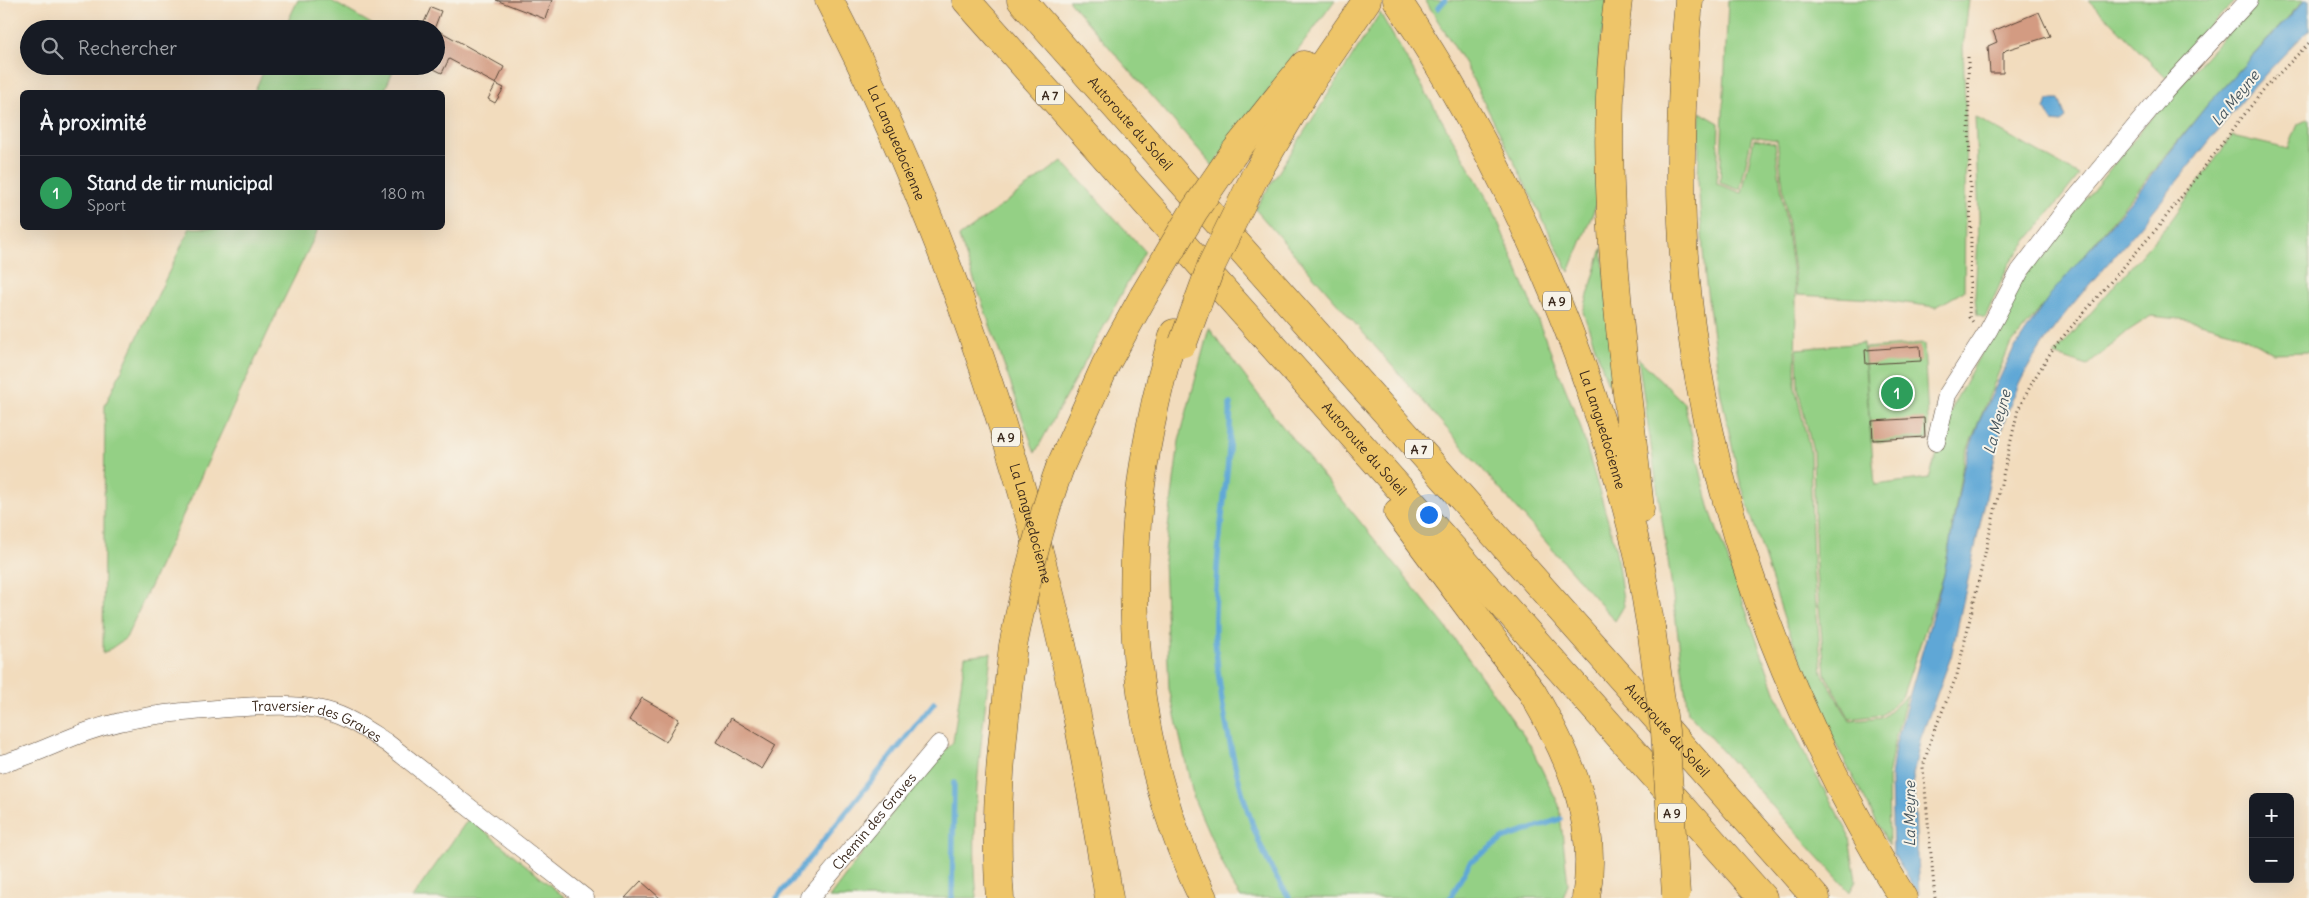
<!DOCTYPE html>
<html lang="fr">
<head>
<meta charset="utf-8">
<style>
  :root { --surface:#171b24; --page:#242831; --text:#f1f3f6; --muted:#9ea1a6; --line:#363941; --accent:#7c3aed }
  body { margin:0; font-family:Delius,sans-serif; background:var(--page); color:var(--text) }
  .controls { position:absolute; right:15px; bottom:15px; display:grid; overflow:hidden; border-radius:8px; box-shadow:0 5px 20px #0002 }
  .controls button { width:45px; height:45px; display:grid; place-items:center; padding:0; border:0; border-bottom:1px solid var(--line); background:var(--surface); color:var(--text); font:25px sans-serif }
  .you { position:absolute; left:1428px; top:514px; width:18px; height:18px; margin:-12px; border:4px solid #fff; border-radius:50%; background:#1a73e8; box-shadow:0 0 0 8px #1a73e833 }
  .badge { display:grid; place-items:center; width:32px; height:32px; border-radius:50%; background:var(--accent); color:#fff; font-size:16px; font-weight:700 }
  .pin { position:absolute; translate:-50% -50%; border:2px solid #fff; box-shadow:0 1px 5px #0006 }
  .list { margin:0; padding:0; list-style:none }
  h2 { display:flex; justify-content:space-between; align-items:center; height:65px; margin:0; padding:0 20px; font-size:21px }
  h2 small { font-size:16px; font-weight:400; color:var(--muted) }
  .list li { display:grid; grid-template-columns:32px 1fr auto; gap:15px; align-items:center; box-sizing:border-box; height:75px; padding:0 20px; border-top:1px solid var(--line) }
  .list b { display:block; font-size:19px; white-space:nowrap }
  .list p { margin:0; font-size:16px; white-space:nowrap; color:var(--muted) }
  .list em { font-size:16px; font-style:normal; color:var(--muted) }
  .icon { flex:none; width:28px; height:28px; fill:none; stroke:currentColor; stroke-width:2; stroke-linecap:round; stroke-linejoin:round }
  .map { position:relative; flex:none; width:2309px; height:898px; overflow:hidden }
  .search { position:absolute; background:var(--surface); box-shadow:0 5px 20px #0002; left:20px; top:20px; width:425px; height:55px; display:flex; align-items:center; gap:12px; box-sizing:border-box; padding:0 18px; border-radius:28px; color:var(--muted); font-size:19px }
  .panel { position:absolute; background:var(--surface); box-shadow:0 5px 20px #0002; left:20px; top:90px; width:425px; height:140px; border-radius:8px }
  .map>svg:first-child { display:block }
</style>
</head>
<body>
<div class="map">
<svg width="2309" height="898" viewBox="0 0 2309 898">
  <rect width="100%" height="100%" fill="#f7f3e8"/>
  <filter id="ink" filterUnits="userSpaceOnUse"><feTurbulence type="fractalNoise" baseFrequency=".02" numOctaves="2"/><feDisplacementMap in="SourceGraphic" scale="10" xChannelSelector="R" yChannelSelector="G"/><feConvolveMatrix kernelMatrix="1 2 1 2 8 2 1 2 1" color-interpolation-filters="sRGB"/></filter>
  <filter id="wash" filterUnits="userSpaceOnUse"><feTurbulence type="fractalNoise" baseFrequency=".0096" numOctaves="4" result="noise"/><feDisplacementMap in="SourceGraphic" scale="20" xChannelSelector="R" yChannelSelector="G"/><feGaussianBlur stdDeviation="1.12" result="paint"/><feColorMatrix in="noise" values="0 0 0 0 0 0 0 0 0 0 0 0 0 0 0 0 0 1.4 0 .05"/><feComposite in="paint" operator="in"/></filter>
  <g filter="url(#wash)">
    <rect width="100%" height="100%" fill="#f2dcbd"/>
    <path fill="#94d085" stroke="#687d52" d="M298,0H330L380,29H284Z
      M1068,0H1335L1213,166Z
      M1425,0H1609L1599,50L1601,193L1569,272L1465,64Z
      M1728,0H1969L1963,48L1966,126L1964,291L1936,307L1875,299L1797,295L1777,140L1752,136L1740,190L1720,183Z
      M2089,0H2236L2196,40L2166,78Z
      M2257,0H2304L2208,104L2009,347L1964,458L1944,575L1902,697L1882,715L1850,719L1825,674L1816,573L1813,452L1798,389L1797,349L1863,343L1875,485L1929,478L1954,403L2020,281L2164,102Z
      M1380,13L1492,207L1579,422L1615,545L1624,606L1615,621L1255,209Z
      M266,66H395L384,92H254Z
      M1700,112L1719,123L1717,184L1742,193L1754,139L1775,143L1796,297L1795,387L1810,451L1813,568L1822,673L1850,721L1882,718L1907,696L1894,743L1888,777L1889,845L1836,745L1785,621L1739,478L1721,395L1705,277L1698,180Z
      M1975,117L2079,175L2009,264L1985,318L1977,315L1975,297L1979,218Z
      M2309,119V352L2273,353L2258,344L2231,331L2189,320L2151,316L2128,331L2087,366L2054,355L2170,222L2232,136L2288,149L2298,124Z
      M1062,161L1145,251L1035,453L959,237Z
      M190,228H319L275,317L126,638L103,654L105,405Z
      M1602,248L1614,375L1608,384L1583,312Z
      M1209,328L1274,416L1445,626L1529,743L1559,805L1568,884L1563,898H1241L1231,883L1194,799L1169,689L1164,560L1179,441Z
      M1924,344L1929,439L1871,442L1864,348Z
      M1638,358L1684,403L1710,510L1776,694L1808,761L1848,832L1856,880L1850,892L1688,713L1670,574Z
      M991,653C983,734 969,817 977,898H829L914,783L953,742L965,656Z
      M469,818L558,892L566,898H412Z"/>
    <path fill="#5ea7d6" stroke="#4c687a" d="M2305,0H2309V30C2252,83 2207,145 2158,205C2114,260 2061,309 2026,371C2014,392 2006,415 1999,438L1951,657L1921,737L1913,775L1919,894L1893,853L1891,778L1895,747L1906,708L1944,575L1964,465L1979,422L2012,352L2050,295L2131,201L2208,104Z
      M2053,99H2059L2066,118L2061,122L2052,121L2045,109L2048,100Z"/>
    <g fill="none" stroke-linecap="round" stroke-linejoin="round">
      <path stroke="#5ea7d6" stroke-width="5.5" d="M1438,8L1445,0
        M1230,404C1232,460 1220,514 1217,570C1216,592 1214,616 1215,638C1220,713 1244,838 1290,898
        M777,898L934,703
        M952,898L954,783
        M1450,898L1470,862L1503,839L1560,819"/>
    </g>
    <g id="blocks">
      <path fill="#d39b82" d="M496,0H552L545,19Z
        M431,7L441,11L434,29H421Z
        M2039,12L2050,36L2006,50L2003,53V73H1990L1988,46L1997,42L1993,31Z
        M436,29L504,67L496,84L449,59L442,73L428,66H436Z
        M496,84L504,88L495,103L488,99Z
        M1920,346L1921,361L1866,364L1865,350Z
        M1924,418L1925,437L1873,440L1872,421Z
        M642,698L679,719L666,742L629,720Z
        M731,718L776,745L762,769L717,742Z
        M641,881L660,898H625Z"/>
    </g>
  </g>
  <g filter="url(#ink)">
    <use href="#blocks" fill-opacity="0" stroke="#564536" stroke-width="1"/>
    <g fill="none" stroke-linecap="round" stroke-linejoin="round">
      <defs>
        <g id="street">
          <path d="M1936,442L1947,395L1988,331L2020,271L2071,204L2165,91L2249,0"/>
          <path id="s1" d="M0,764C31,757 59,741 89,731C134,715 180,712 228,708C260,706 295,703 326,711C349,717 368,731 387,743L585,898"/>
          <path id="s2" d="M810,898L939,744"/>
        </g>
        <g id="highway">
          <path id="s3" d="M829,0C925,186 996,383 1048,586C1074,688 1092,794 1109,898"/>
          <path id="s4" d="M966,0L1763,898"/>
          <path id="s5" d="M1021,0L1816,898"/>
          <path id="s6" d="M1397,0C1509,166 1590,355 1637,549C1643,575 1646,602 1651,628"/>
          <path d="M1618,0C1595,170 1622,340 1640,509"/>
          <path d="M1689,0C1682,74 1679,148 1682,222C1692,463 1778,695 1903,898"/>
          <path d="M1233,154L1304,65"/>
          <path d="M1254,178L1310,83L1367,0"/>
          <path d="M1174,333C1117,520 1117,721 1203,898"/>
          <path d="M1060,467L1106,364L1143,297"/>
          <path d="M1398,512L1532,692C1570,757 1599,821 1586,898"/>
          <path d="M1000,898C993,814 1003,729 1013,646"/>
        </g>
      </defs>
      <use href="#street" stroke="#564536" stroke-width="19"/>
      <use href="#highway" stroke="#564536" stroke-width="29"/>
      <path stroke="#564536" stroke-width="3" stroke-dasharray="1 4" stroke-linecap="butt" d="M1968,57L1971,245L1969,317L1973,322
        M1935,898L1923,767L1931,739L1957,675L2018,410L2034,379L2054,347L2159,226L2264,89L2309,43"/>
      <use href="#street" stroke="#fff" stroke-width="18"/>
      <use href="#highway" stroke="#eec569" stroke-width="28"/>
      <defs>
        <path id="highway-bridge" d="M1143,297L1194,211L1233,154
          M1183,343L1212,264L1254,178
          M1651,628L1665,731L1676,894
          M1013,646C1025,585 1039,525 1060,467"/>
      </defs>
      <use href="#highway-bridge" stroke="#564536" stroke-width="29" stroke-linecap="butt"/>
      <use href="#highway-bridge" stroke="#eec569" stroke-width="28"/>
    </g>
  </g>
  <g text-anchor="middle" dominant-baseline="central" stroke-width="4" stroke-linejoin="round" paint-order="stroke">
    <g fill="#f7f3e8" stroke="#73665b" stroke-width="1">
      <rect x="1036" y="85.5" width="28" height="19" rx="4"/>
      <rect x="1543" y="291.5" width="28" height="19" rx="4"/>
      <rect x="992" y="427.5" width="28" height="19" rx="4"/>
      <rect x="1405" y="439.5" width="28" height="19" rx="4"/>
      <rect x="1658" y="803.5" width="28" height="19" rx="4"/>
    </g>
    <g font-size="12" font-weight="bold" fill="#3b2a1e">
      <text x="1050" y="95">A 7</text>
      <text x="1557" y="301">A 9</text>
      <text x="1006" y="437">A 9</text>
      <text x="1419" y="449">A 7</text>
      <text x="1672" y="813">A 9</text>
    </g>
    <g font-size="14" fill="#3b2a1e" stroke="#f7f3e8">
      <text stroke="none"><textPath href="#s5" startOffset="165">Autoroute du Soleil</textPath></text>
      <text stroke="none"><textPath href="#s3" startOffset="158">La Languedocienne</textPath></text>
      <text stroke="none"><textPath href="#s6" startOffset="478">La Languedocienne</textPath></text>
      <text stroke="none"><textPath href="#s4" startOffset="600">Autoroute du Soleil</textPath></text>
      <text stroke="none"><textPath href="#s3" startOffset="562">La Languedocienne</textPath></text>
      <text stroke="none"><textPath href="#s1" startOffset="328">Traversier des Graves</textPath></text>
      <text stroke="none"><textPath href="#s5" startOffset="975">Autoroute du Soleil</textPath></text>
      <text stroke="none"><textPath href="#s2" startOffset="100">Chemin des Graves</textPath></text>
    </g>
    <g font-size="15" font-style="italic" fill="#47565e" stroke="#f7f3e8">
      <text transform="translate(2235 98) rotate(-51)">La Meyne</text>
      <text transform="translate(1997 422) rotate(-75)">La Meyne</text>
      <text transform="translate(1909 814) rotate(-90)">La Meyne</text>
    </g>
  </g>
</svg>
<div class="controls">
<button>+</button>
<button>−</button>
</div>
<div class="you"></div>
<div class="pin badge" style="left:1897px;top:393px;background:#2e9e5b">1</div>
<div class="search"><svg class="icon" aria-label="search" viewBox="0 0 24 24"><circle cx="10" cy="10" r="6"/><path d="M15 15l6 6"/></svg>Rechercher</div>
<section class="panel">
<h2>À proximité<small></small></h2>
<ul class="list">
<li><span class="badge" style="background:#2e9e5b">1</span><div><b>Stand de tir municipal</b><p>Sport</p></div><em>180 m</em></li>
</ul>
</section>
</div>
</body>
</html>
